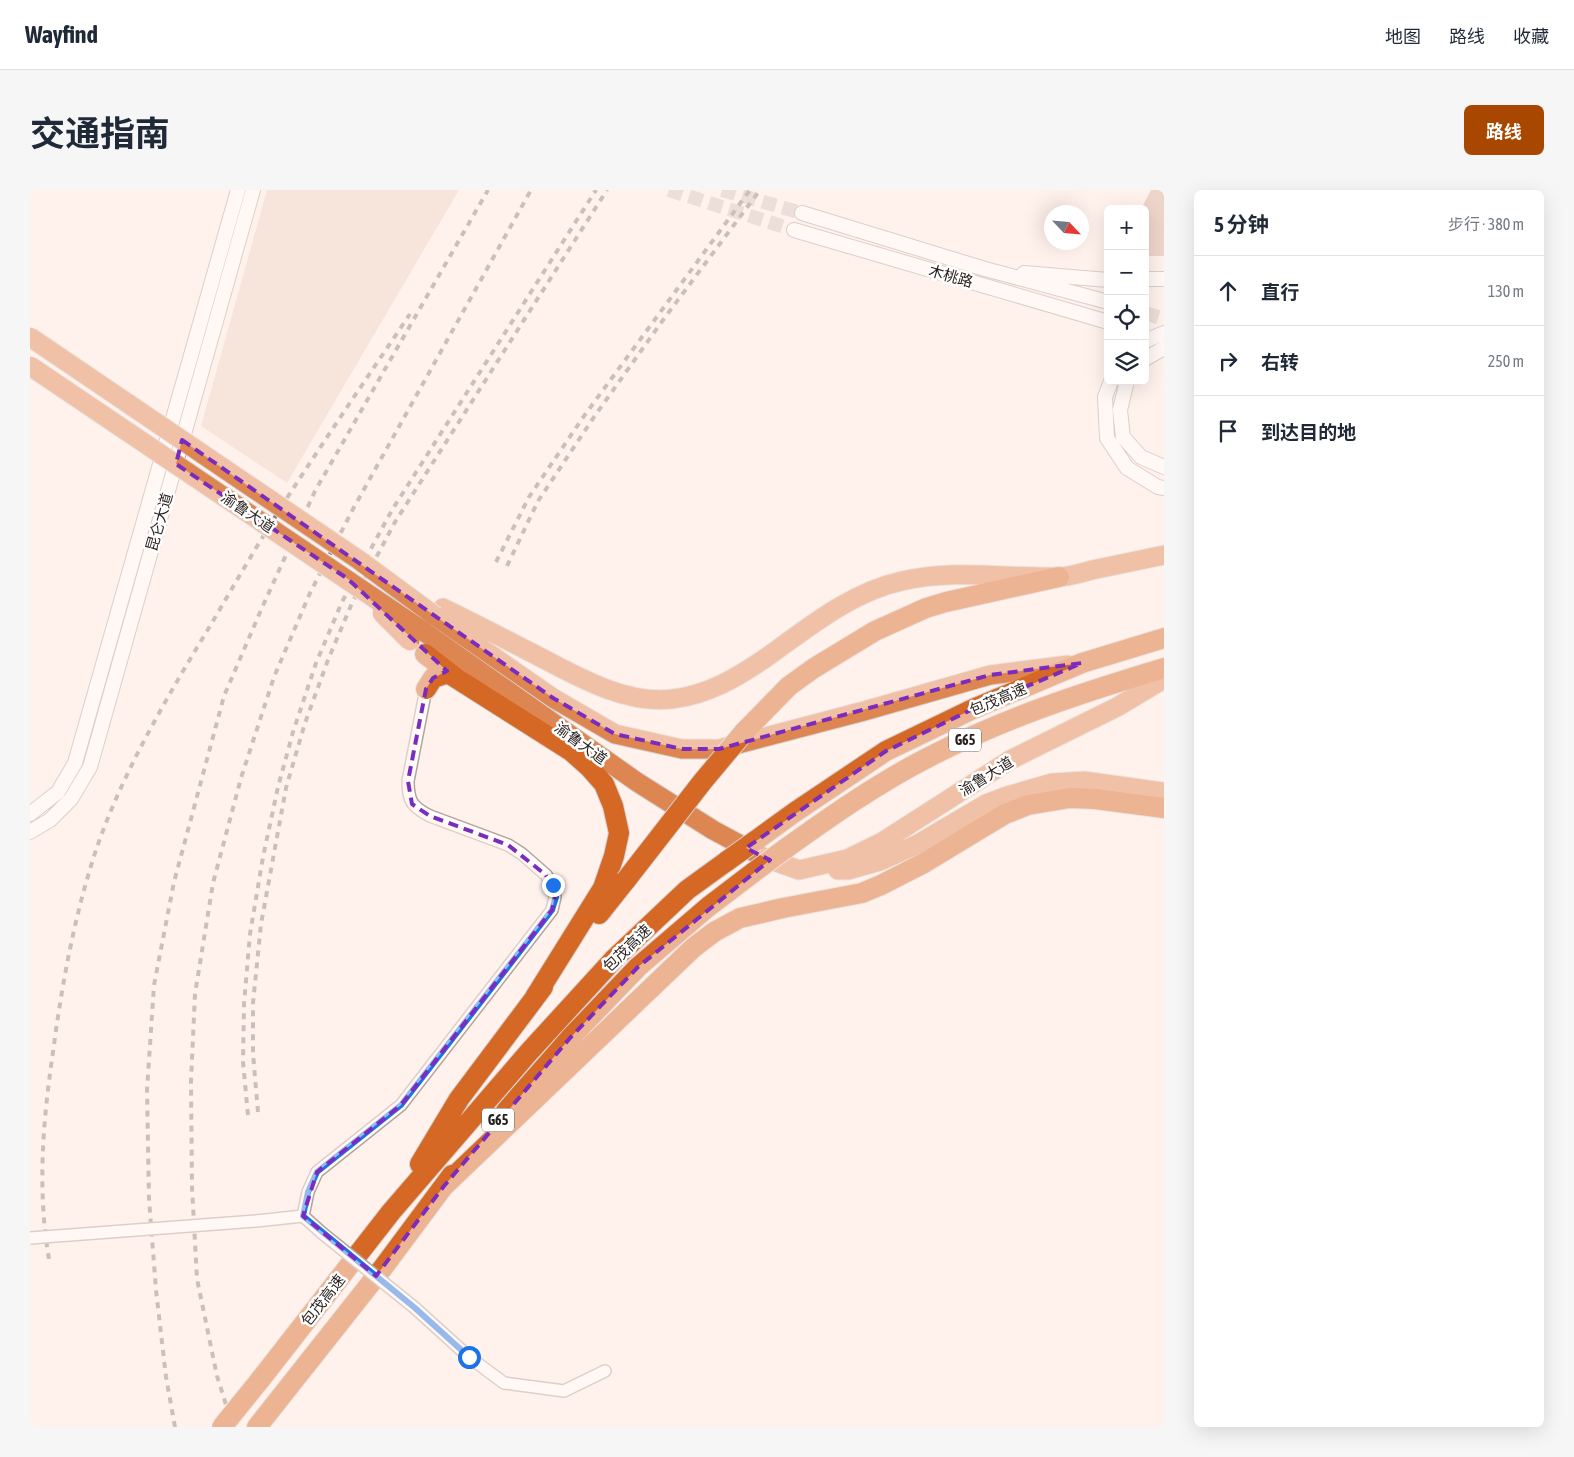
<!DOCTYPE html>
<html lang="zh">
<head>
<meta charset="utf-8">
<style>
  :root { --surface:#fff; --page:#f6f6f7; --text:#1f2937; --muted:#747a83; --line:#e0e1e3; --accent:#a74700 }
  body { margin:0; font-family:"Asap Condensed","Noto Sans SC",sans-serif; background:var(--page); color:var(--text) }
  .controls { position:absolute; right:15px; top:15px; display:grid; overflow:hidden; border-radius:8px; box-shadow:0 5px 20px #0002 }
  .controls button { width:45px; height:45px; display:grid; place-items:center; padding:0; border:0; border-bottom:1px solid var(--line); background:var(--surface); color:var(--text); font:25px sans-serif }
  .compass { position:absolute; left:1014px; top:15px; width:45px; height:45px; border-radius:50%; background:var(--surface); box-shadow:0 5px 20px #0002; rotate:116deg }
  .stop { position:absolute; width:15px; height:15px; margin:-11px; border:4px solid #1a73e8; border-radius:50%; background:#fff }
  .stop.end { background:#1a73e8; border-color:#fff; box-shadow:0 1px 5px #0008 }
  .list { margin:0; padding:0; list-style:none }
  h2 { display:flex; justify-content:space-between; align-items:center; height:65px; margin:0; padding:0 20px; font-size:21px }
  h2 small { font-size:16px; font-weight:400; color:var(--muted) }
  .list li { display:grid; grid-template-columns:32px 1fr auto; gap:15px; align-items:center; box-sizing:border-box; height:70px; padding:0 20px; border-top:1px solid var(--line) }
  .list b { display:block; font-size:19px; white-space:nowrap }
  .list em { font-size:16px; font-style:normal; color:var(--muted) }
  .icon { flex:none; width:28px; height:28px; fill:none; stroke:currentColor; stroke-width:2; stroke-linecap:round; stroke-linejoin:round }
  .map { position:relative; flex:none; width:1134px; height:1237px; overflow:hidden; border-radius:8px }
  header { display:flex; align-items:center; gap:30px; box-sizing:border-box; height:70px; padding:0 25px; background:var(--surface); border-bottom:1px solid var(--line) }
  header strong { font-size:24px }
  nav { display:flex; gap:28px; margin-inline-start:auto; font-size:18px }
  .intro { display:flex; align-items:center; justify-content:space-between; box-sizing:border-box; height:120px; padding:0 30px }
  h1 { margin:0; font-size:35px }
  .button { padding:12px 22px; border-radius:8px; background:var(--accent); color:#fff; font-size:18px; font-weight:700 }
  main { display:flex; gap:30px; padding:0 30px }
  aside { flex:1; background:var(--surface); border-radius:8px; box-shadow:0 5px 20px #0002 }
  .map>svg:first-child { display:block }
</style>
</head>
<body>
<header>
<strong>Wayfind</strong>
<nav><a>地图</a><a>路线</a><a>收藏</a></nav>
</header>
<div class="intro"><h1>交通指南</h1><a class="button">路线</a></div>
<main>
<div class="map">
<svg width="1134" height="1237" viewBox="0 0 1134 1237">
  <rect width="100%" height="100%" fill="#fff2ec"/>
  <path fill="#eed2c4" d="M237,0H429L257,293L171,236Z"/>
  <path fill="#d9b29f" d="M1121,0H1134V66H1115V19H1111Z"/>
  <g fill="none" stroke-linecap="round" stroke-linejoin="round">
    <path stroke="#d4c8c2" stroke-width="14" stroke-dasharray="14 7" stroke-linecap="butt" d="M639,0L764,40
      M692,0L772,23
      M1115,123L1134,129"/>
    <defs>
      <path id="minor" d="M273,1026L278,1002L287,982L371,915L522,720L525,707L523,695L516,685L492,664L478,655L400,626C382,617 378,611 378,591L396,499
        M226,1031L273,1026L292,1043
        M385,1118L439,1167L474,1193L534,1201L575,1181"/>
      <path id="tertiary" d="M772,23L955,79L1078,112
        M764,40L1078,132
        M994,83L1078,90
        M1115,89H1134
        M1115,151L1134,143
        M1115,169L1134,158
        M1081,191L1075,207L1077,248L1097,278L1128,297L1134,298
        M1097,191L1090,220L1093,247L1111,267L1134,277
        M0,624L28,602L45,573L208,0
        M0,642L20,630L41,609L60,577L223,0"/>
      <path id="trunk" d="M413,418C442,432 471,447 500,462C542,483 592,515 642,509C678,505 708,487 737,467C779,437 821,402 872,391C924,379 975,388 1027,387C1038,387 1051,383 1062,380C1086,375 1110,370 1134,365
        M405,426L523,508L585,544L652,559H689L834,521L960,485L1038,475
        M393,441L607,592L683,640L735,668L769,680L817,669L852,652L980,570L1087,517L1134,489
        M808,680H818L850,671L888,654L956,614L977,606L1022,593L1054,591L1134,602"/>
      <path id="motorway" d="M395,464L426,488
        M396,499L403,488L418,483L541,561L559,577L574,594L583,616L589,643L584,666L573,698L505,807
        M714,542L759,496L784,478L845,441L896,418L916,412L1029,387
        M725,651L765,622L856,561L943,519L1052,473L1134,448
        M755,659C801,626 848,593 899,567C974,528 1054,502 1134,478
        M569,724L596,690
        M476,921L540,848L608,777L678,717L724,682
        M390,974L429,909L513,797
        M414,996L663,758L684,742L710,728L753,718L832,703L851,695L894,673L975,624L998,615L1040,608L1065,609L1134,618
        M230,1190L361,1022L499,862L584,769L657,700L697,671
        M227,1237L352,1079L422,985"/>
    </defs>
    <use href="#minor" stroke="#b7a39a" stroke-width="14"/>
    <use href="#tertiary" stroke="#b7a39a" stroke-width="16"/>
    <use href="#trunk" stroke="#d4d2d2" stroke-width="21"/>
    <use href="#motorway" stroke="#d4d2d2" stroke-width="22"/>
    <use href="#minor" stroke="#fff" stroke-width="11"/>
    <use href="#tertiary" stroke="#fff" stroke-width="14"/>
    <use href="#trunk" stroke="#de8652" stroke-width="19"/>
    <use href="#motorway" stroke="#d66826" stroke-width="20"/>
    <path stroke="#8d827e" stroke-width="4" stroke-dasharray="6 6" stroke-linecap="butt" d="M466,372L499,307L554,226L720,0
      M477,376L508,311L564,227L633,130L730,0
      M228,922L223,864V813L231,734L256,598L275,533L298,470L322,413L365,332L577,0
      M218,925L213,872L214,814L220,744L233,667L248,597L263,542L286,473L312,412L362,320L566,0
      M19,1069C7,1000 13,930 23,862C32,794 44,728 65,663C92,582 139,504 183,431C211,383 239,335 270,288C306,233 343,179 380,124
      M145,1237L136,1187L126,1100L119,1009L117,900L124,795L144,692L194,506L231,420L285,301L458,0
      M203,1237L187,1186L167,1089L162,997L161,891L165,804L183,693L211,588L244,487L280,403L323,319L501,0"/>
    <defs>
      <path id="minor-bridge" d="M292,1043L385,1118
        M0,1048L226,1031"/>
      <path id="trunk-bridge" d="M0,147L329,370L405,426
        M0,176L393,441
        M352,423L380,451"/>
      <path id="motorway-bridge" d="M697,671L725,651
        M724,682L755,659
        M596,690L673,591L714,542
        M192,1237L230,1190"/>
    </defs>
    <use href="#minor-bridge" stroke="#b7a39a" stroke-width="14" stroke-linecap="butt"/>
    <use href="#trunk-bridge" stroke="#d4d2d2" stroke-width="21" stroke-linecap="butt"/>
    <use href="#motorway-bridge" stroke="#d4d2d2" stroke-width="22" stroke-linecap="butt"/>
    <use href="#minor-bridge" stroke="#fff" stroke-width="11"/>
    <use href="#trunk-bridge" stroke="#de8652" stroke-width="19"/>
    <use href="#motorway-bridge" stroke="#d66826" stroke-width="20"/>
  </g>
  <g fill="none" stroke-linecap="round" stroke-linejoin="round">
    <path stroke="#1a73e8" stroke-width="6" d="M439,1167L385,1118L273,1026L278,1002L287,982L371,915L522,720L526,707L523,695"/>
  </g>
  <path d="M0 0H1134V1237H0ZM152,250L523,508L585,544L652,559H689L960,485L1052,473L943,519L856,561L716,658L740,670L608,777L540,848L414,996L346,1086L273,1026L287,982L371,915L522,720L525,707L516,685L478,655L400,626L382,614L378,591L396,499L403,488L417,481L318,389L146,274Z" fill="#fff2ec" fill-opacity=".55" fill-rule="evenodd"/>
  <path fill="none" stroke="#7b2cbf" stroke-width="4" stroke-dasharray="10 6" stroke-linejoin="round" d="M152,250L523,508L585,544L652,559H689L960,485L1052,473L943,519L856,561L716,658L740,670L608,777L540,848L414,996L346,1086L273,1026L287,982L371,915L522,720L525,707L516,685L478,655L400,626L382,614L378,591L396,499L403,488L417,481L318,389L146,274Z"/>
  <g text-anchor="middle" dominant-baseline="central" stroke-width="5" stroke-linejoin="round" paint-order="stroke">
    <g fill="#fff" stroke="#686260" stroke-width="1">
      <rect x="919" y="538.5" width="32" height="23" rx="4"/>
      <rect x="452" y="918.5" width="32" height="23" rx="4"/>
    </g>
    <g font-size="14" font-weight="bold" fill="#271f1c">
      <text x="935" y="550">G65</text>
      <text x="468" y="930">G65</text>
    </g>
    <g font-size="15" fill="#271f1c" stroke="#fff">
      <text transform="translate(921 86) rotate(16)">木桃路</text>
      <text transform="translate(218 322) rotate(34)">渝鲁大道</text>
      <text transform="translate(129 332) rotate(-74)">昆仑大道</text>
      <text transform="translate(968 509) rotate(-23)">包茂高速</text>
      <text transform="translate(551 553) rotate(36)">渝鲁大道</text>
      <text transform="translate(956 586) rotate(-32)">渝鲁大道</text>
      <text transform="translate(597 758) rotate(-44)">包茂高速</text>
      <text transform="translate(293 1110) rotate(-52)">包茂高速</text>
    </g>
  </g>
</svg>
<div class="controls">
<button>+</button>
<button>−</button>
<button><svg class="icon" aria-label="locate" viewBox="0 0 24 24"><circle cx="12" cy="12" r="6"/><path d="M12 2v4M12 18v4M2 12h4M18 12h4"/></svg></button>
<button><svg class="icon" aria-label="layers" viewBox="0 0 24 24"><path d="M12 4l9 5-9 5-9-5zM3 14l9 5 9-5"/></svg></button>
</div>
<svg class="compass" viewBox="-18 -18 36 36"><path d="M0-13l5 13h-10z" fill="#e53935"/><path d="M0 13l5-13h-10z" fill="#747a83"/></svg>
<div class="stop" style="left:439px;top:1167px"></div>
<div class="stop end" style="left:523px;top:695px"></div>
</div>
<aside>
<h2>5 分钟<small>步行 · 380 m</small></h2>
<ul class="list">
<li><svg class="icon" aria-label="ahead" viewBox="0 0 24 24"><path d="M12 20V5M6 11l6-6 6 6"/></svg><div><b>直行</b></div><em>130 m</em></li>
<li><svg class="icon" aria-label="right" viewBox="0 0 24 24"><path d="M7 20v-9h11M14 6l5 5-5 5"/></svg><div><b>右转</b></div><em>250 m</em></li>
<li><svg class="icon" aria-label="arrive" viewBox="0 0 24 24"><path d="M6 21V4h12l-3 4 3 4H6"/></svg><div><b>到达目的地</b></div></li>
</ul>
</aside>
</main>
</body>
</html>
